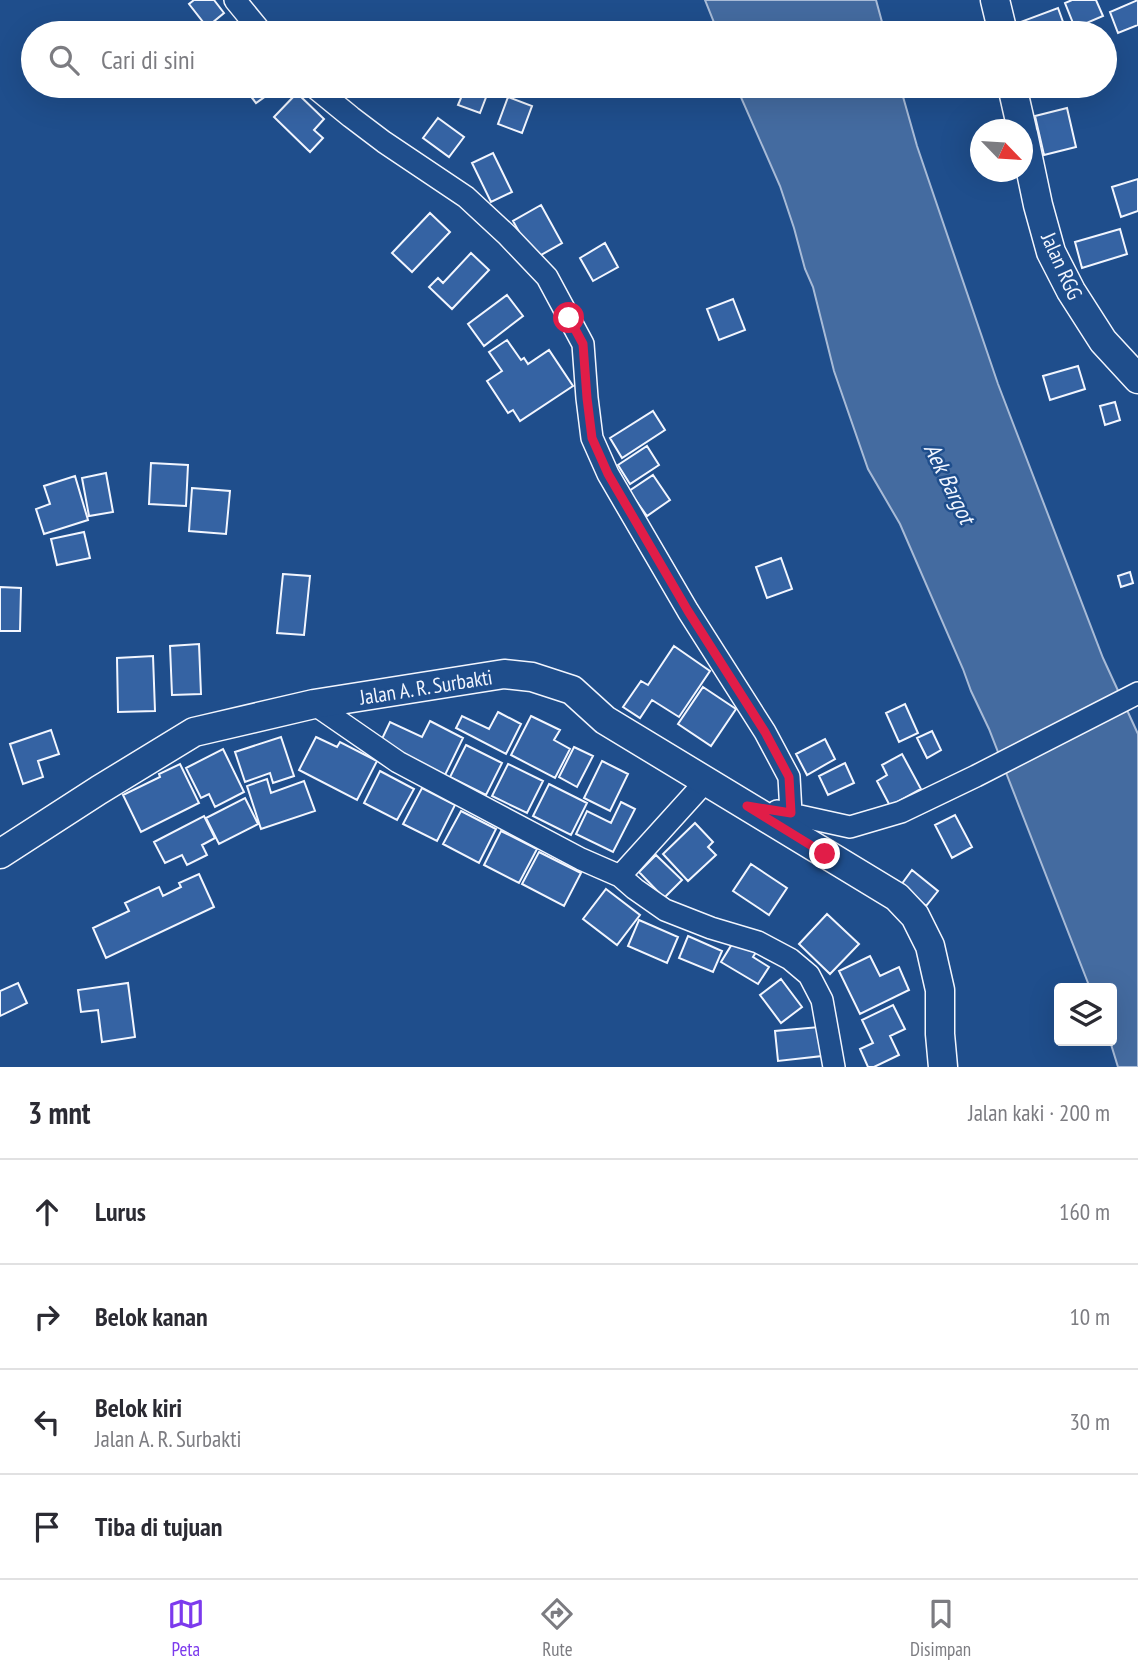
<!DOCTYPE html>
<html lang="id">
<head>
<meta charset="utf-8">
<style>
  :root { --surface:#fff; --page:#f2f2f3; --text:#2b2b33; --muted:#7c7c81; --line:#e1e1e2; --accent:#7c3aed }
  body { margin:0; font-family:"PT Sans Narrow",sans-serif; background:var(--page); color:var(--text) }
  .controls { position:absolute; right:21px; bottom:21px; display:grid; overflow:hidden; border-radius:7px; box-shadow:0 7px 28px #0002 }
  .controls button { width:63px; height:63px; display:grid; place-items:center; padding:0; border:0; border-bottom:2px solid var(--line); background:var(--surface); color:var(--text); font:35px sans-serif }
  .compass { position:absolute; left:970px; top:119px; width:63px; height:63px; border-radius:50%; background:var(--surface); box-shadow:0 7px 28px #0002; rotate:115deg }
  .stop { position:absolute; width:21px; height:21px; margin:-16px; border:5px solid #e11d48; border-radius:50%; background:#fff }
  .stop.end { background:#e11d48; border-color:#fff; box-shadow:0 2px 7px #0008 }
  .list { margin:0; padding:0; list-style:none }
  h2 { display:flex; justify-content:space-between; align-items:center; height:91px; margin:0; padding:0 28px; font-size:30px }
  h2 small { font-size:23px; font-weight:400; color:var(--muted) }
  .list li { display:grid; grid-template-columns:46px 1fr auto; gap:21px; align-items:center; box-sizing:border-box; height:105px; padding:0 28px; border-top:2px solid var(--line) }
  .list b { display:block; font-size:26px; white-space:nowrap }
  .list p { margin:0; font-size:23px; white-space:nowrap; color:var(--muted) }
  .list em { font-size:23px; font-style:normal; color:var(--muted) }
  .icon { flex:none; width:38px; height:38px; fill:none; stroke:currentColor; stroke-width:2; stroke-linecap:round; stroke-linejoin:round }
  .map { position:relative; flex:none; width:1138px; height:1067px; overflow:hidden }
  .search { position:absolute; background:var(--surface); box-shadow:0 7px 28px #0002; left:21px; right:21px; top:21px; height:77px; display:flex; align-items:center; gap:18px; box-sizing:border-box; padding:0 24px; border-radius:38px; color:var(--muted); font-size:26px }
  .sheet { height:511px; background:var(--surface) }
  nav { display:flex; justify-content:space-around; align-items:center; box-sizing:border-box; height:98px; border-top:2px solid var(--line); background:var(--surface); font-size:19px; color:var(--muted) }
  nav a { display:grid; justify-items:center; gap:4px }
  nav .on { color:var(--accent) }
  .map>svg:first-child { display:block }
</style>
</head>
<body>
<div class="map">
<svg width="1138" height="1067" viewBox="0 0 1138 1067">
  <rect width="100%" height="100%" fill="#1f4e8c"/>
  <path fill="#446ba0" stroke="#a8bbd7" stroke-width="2" d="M705,0H876L885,33H716L715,25Z
    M736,86H900L917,146L998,384L1103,658L1138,734V1067H1118L1110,1041H1112V988H1090L989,729L971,691L963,669L900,524L868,469L834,371L813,287L805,269L794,228L780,186Z"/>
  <path fill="#3563a3" stroke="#f2f6ff" stroke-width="2" d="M194,0H214L224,13L207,27L189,4Z
    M1072,0H1096L1103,16L1075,28L1065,3Z
    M1138,0V25L1118,33L1110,12Z
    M1058,8L1067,33H1013L1010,26Z
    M243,86H275L277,88L256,103Z
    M466,86H472L488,92L480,113L458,105Z
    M297,93L324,119L314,130L323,138L310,152L274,117Z
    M508,97L532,106L522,133L498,124Z
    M1067,108L1076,147L1044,155L1035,116Z
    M438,118L464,137L449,157L423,138Z
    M493,153L512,192L491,202L472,163Z
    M1138,179V211L1121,217L1112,187Z
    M541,205L562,243L534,259L513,221Z
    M430,213L450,232L412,272L392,253Z
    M1120,229L1127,254L1082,268L1075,242Z
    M605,243L618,267L593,281L580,258Z
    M471,253L489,270L452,309L429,287L438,278L443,283Z
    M507,295L523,316L484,346L468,324Z
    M733,299L745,330L719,340L707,309Z
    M507,340L521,360L524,358L528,364L549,350L573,386L520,421L513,410L508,413L487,381L502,371L489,352Z
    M1078,366L1085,389L1050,400L1043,376Z
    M1115,402L1120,420L1105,425L1100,406Z
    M653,411L665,430L622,458L610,438Z
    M647,446L659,465L630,484L618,465Z
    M151,463L188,465L186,506L149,504Z
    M106,473L113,512L89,516L82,478Z
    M653,475L670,500L647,516L629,491Z
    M75,476L88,520L44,534L36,509L50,504L44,486Z
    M192,488L230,491L226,534L189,531Z
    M84,532L90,558L57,565L51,539Z
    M781,558L792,589L767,598L756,567Z
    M1130,572L1133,583L1121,587L1118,576Z
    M283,574L310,576L304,635L277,633Z
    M0,587L21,588L20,631H0Z
    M199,644L201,694L172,695L170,646Z
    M674,646L710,671L679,717L652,700L640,718L623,707L641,681L648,685Z
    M153,656L155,711L118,712L117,658Z
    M703,687L736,709L711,746L678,724Z
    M905,704L918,733L899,742L886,713Z
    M498,712L521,724L506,754L456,728L462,716L489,729Z
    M531,716L560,730L554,740L570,749L555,778L511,755Z
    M430,721L463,738L445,775L380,743L390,722L422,737Z
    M51,730L59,754L38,761L43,777L23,784L10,744Z
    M932,731L941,750L927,758L917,738Z
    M281,737L294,776L273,783L270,773L245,782L235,752Z
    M316,737L337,747L340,742L377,761L357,800L299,770Z
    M825,739L835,759L807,775L796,754Z
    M466,745L502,763L486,795L450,777Z
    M574,747L593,756L577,787L559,777Z
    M223,749L244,792L215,807L209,794L201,798L186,768Z
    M902,754L921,789L890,806L877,781L887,775L882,765Z
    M602,761L628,774L610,811L584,798Z
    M845,763L854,783L828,795L819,776Z
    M180,764L199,803L141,832L123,795L160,777L159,774Z
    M508,764L543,781L527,813L492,796Z
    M380,771L414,789L397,820L364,803Z
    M267,779L271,793L304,781L315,811L261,829L247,786Z
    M549,784L587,803L571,835L533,816Z
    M422,788L455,805L437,841L403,824Z
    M245,798L258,824L219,844L206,818Z
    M621,802L635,809L613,852L576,834L587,811L611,823Z
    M461,811L496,829L479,863L443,844Z
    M955,815L972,847L952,858L935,825Z
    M204,816L215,838L202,845L207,855L187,865L182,855L165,863L154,842Z
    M695,823L713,842L708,847L716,855L688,881L663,854Z
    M501,831L537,849L519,883L484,865Z
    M539,852L581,873L564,906L522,884Z
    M656,855L682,880L664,898L639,872Z
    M751,864L787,888L769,915L733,891Z
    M912,870L938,891L926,906L901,885Z
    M199,874L214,907L106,958L93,928L129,911L125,903L159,887L163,896L181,887L179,883Z
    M606,889L640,915L617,945L583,919Z
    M827,914L859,944L830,974L799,944Z
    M639,920L678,937L667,963L628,946Z
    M688,936L722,951L713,972L679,958Z
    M737,936L758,949L753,957L769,967L758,984L721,962Z
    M870,956L880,976L899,967L909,990L860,1014L839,971Z
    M781,979L802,1007L781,1023L760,995Z
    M18,983L27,1003L0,1016V991Z
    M128,983L135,1037L102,1042L98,1010L81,1012L78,990Z
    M893,1005L905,1029L890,1036L899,1055L874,1067H868L860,1049L873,1043L862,1020Z
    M819,1027L822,1056L778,1061L775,1031Z"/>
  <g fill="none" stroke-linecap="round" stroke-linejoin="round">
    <defs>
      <path id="street" d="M235,0L262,33
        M313,86L351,117L384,142L466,197L507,235L547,277L583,344L587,398L592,438L608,474L688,611L765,732L789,777L791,813
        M314,704L398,762L581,859L620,876L635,889L665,910L711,928L758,942L790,959L809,975L822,1000L834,1067
        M777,811L850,827L901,812L976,776L1138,693
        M620,876L706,781"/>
      <path id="secondary" d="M995,0L1003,33
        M1012,86L1022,130
        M1023,134L1038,205L1051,252L1071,291L1103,341L1138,379
        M0,854L99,790L194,732L314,704L504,674L532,677L572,690L605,720L897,897L915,916L930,946L940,990V1034L943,1067"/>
    </defs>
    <use href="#street" stroke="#f2f6ff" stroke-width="24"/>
    <use href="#secondary" stroke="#f2f6ff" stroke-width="31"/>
    <use href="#street" stroke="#1f4e8c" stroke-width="21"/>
    <use href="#secondary" stroke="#1f4e8c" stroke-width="28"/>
  </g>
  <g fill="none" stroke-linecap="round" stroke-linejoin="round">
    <path stroke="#e11d48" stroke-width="9" d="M569,318L583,344L587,398L592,438L608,474L688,611L765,732L789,777L791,813L747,806L825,854"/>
  </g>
  <g text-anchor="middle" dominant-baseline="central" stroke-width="5" stroke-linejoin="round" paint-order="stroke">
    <g font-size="21" fill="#f2f6ff" stroke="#1f4e8c">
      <text transform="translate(1062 266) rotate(66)">Jalan RGG</text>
      <text transform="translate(426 687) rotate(-9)">Jalan A. R. Surbakti</text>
    </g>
    <g font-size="23" font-style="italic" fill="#f2f6ff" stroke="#1f4e8c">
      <text transform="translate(950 483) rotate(64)">Aek Bargot</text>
    </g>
  </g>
</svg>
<div class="controls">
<button><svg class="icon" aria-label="layers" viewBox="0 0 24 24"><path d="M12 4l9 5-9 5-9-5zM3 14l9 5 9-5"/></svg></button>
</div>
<svg class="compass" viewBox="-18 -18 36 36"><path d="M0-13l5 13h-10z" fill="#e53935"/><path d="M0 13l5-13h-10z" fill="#7c7c81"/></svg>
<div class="stop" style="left:569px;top:318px"></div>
<div class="stop end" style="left:825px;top:854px"></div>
<div class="search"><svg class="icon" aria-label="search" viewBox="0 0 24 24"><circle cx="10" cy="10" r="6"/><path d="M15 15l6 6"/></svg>Cari di sini</div>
</div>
<section class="sheet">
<h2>3 mnt<small>Jalan kaki · 200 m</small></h2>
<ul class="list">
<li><svg class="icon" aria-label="ahead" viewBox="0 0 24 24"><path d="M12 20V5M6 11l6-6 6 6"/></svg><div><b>Lurus</b></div><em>160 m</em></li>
<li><svg class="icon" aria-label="right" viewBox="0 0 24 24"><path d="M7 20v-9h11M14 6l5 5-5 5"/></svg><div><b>Belok kanan</b></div><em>10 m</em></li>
<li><svg class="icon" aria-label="left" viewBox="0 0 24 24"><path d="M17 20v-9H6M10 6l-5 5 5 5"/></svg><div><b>Belok kiri</b><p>Jalan A. R. Surbakti</p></div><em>30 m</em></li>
<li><svg class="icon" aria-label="arrive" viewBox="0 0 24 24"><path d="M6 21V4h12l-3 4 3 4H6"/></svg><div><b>Tiba di tujuan</b></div></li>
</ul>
</section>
<nav>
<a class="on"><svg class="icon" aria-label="map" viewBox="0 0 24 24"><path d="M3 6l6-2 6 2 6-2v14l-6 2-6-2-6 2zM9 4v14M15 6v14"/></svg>Peta</a>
<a><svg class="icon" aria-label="directions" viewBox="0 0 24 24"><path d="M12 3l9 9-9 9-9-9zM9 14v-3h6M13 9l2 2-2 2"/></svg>Rute</a>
<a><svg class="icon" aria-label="saved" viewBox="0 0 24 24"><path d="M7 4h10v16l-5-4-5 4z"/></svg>Disimpan</a>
</nav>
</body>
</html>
